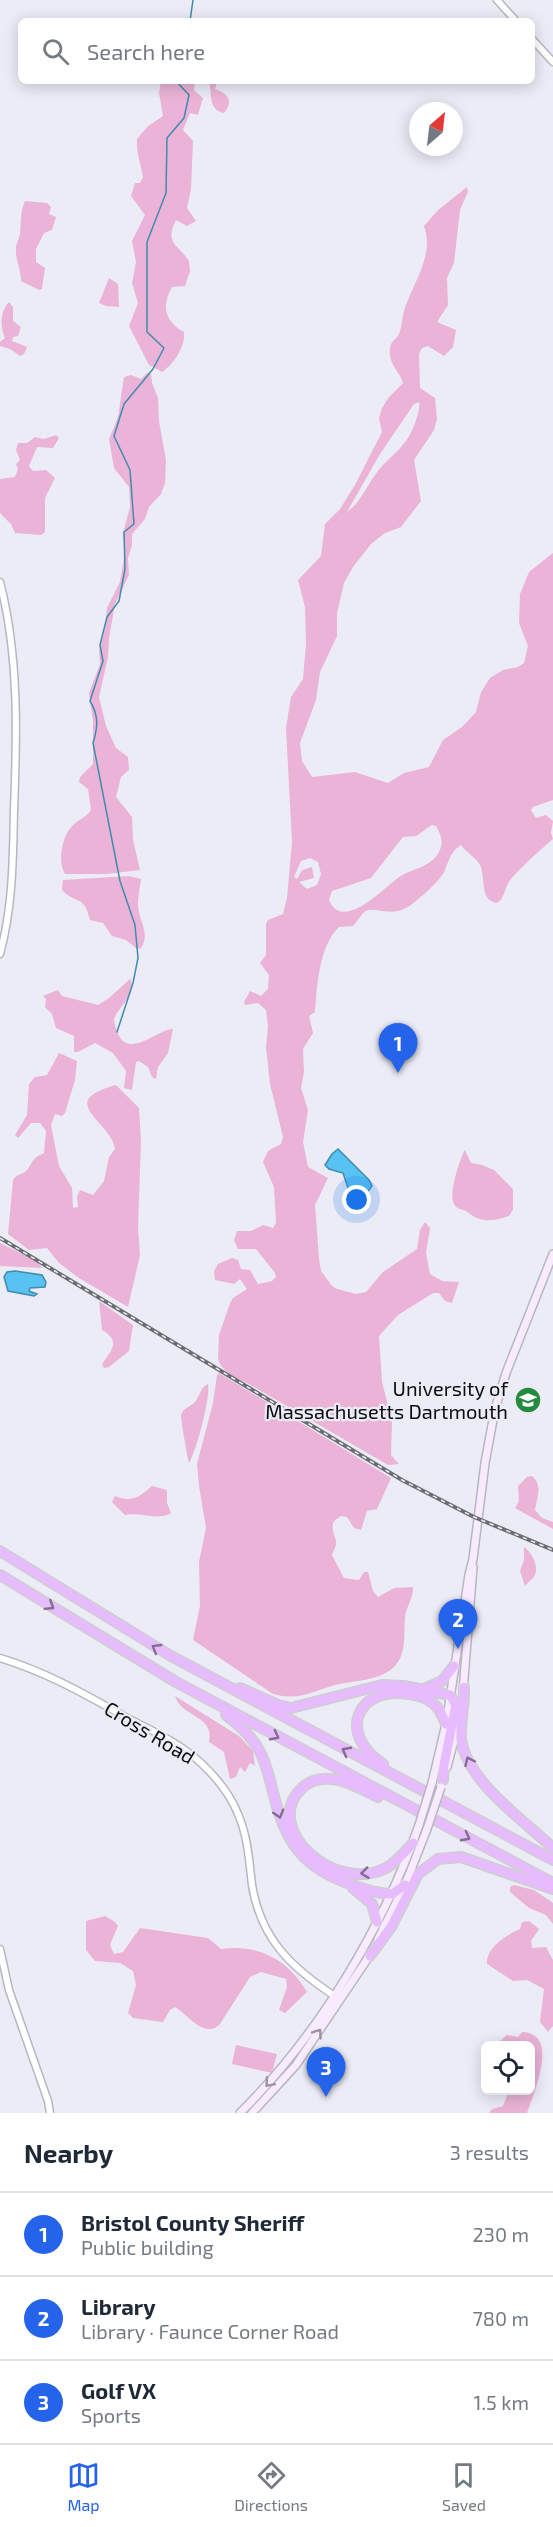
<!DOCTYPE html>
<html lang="en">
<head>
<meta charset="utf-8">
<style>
  :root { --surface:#fff; --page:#f6f6f7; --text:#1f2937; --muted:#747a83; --line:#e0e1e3; --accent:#2563eb }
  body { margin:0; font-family:"Exo 2",sans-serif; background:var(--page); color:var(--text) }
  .controls { position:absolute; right:18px; bottom:18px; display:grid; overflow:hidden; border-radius:9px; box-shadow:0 3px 15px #0003 }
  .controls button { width:54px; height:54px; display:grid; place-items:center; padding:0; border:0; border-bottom:2px solid var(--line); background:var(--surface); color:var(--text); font:30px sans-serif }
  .compass { position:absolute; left:409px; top:102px; width:54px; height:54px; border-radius:50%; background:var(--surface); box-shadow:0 3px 15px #0003; rotate:28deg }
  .you { position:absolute; left:357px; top:1200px; width:21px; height:21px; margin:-15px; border:4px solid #fff; border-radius:50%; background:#1a73e8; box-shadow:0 0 0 9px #1a73e833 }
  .badge { display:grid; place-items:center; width:39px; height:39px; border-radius:50%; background:var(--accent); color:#fff; font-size:20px; font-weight:700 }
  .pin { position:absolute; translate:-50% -50px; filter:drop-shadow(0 2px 3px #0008) }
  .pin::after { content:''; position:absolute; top:32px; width:21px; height:18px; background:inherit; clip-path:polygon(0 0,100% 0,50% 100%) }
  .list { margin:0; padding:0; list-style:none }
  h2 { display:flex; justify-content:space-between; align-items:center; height:78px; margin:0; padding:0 24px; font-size:26px }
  h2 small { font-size:20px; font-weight:400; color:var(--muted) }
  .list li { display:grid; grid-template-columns:39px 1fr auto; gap:18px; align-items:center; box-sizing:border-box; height:84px; padding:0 24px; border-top:2px solid var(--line) }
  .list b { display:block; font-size:22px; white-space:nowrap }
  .list p { margin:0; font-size:20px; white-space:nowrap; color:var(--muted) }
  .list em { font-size:20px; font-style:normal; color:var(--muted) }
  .icon { flex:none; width:33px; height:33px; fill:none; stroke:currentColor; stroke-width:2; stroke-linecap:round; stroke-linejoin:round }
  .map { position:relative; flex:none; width:553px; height:2113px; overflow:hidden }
  .search { position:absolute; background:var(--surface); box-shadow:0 3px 15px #0003; left:18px; right:18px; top:18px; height:66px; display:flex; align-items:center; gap:15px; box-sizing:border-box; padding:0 21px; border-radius:9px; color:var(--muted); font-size:22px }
  .sheet { height:330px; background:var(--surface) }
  nav { display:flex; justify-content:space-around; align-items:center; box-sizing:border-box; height:84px; border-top:2px solid var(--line); background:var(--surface); font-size:16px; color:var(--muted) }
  nav a { display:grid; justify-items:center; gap:3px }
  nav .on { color:var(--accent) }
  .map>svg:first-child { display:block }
</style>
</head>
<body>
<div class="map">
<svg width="553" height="2113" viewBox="0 0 553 2113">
  <rect width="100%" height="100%" fill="#ececf7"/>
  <path fill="#ebb3d7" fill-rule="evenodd" d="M161,81H195L194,90L203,98L198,115L190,113L183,130L193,141L191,189L187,208L196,221L187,226L176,220C164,244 178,244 189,261L190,271L185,286L172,287C161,306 165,322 184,332C186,346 173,365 162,372L149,365L129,326L138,303L132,283L136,262L132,241L145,215L131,196L135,183H140L143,177C141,165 136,152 137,139L148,126L163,116L159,93Z
    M209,81H217L215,89C228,93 234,101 224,113C208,110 212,94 209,81Z
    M467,187L468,192L460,210L454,263L447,278L448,305L437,322L456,330L453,347L444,356L428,346L422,348L419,354L420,388L435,398L437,419L434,430L414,460L421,501L401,527L385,533L371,544L353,567L344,583L337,613V636L320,672L316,700L300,743L302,761L312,777L355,772L388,783L404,773L429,767L443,740L462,727L476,712L481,692L490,678L503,670L518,667L524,663L528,646L519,623L520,594L529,572L553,553V800L533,807L531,810L536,818L546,815L553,821L551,833L553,839C538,852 524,864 511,879C504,887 506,897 497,903C477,900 488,874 478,862C473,856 466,852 461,845C451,851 448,862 444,872C440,881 417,901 408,907C389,918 373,905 364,912C360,916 357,922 353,926L339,927C319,946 317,986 315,1012L309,1016L313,1033L303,1049L304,1072L301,1088L308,1110L303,1142L308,1167L328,1178L315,1205L319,1259L321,1271L332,1286L337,1289L356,1294L366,1292L383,1272L417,1249L420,1230L425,1222L430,1228L426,1253L430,1274L442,1281L459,1282L452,1303L445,1301L439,1293H433L398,1315L379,1336L382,1382L392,1421L391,1455L399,1464L388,1465L247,1383C235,1378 223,1372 218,1360L219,1335L230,1303L233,1298L247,1289L240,1279L234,1284L215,1280L214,1271L218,1264L232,1258L238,1260L241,1269L250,1270L258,1284L272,1281L276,1277L275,1273L256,1249H238L234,1240L237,1231H251L263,1225L273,1228L276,1223L274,1187L263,1162L268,1151L281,1144L283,1137L270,1084L266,1047L268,1026L266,1010L258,1003L245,1005L244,1002L250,991L261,996L268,989L269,975L260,963L266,955V924L268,920L283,914L287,898L292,842L286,728L291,697L303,679L306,644L305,607L298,580L321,556L325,524L340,509L355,485L382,432L379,418L382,408L389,397L403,383C399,370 388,364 390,349C390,341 396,340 399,334C402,327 402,318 404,311C412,284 435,256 424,226L438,210ZM419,402C420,408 418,414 416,420C407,449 390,454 375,475C366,488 359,504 347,512L380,454L414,404ZM432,825L436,826C441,834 444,843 439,852C431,867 414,868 401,876C386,885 343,934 329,900L332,891L371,878L403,837L416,836ZM310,858L318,862L321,874L317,885L307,889L299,882L314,878L312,867L302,870L297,879L294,877L301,861Z
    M25,201L47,203L51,207L49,214L56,217L52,230L44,233L36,249V262L45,268L42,289L39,290L21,281C21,269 15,259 16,248C16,244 19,239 20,234C21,222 20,212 25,201Z
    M109,278L118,284L119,307L106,306L99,303Z
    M9,302L13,307V321L21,327L18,336L13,337L12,341L27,347L24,354L20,356L10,349L0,346V342L5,338C0,327 0,311 9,302Z
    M147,373L151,374L152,383L158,398L159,421L166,460L165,483L161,494L149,507L145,519L132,534V545L128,558L129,575L115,604L109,638L108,657L99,697L106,726L116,748L128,757L129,770L121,777L116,797L132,817L133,840L140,870L107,874H65C57,861 62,836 73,825C79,819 87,817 91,810L88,789L79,782L80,777L93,764V721L89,693L100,664L99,650L105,629L107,608L120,582L125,552L123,533L130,507L129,487L114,468L109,439L118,417L124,377L131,375L141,379Z
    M56,435L59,438L53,448L37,447L29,466L33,471L46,470L55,478L45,498V532L41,535L15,533L11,524L0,513V479L15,477L18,469L16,464L20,460L16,450L18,443H27L35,437L44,439Z
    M129,876L141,879C140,887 138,896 138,904C138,920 151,933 141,948L137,949L126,940L112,936L103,923L90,920C84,894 76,905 62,890L63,880Z
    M130,979C138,993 119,1006 114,1019C121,1068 154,1030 173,1029L168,1053L158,1067L156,1079L152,1077L148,1067L139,1061L136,1062L132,1090L124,1088L126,1071L113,1053L95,1043L78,1052H74V1036L56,1028L52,1014L45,1007L46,999L43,996L58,990L62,996L98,1005L109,998Z
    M59,1053L77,1061L75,1080L65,1113L62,1116L55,1114L51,1125L59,1166L72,1188L73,1208L78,1207L77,1197L80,1190L93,1195L104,1181L109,1157L115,1149C111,1121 54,1102 116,1085L139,1108L141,1141L138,1227L140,1255L128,1307L79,1278L59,1263L47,1248L29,1250L8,1234L13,1180C17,1174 21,1175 26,1171C35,1161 29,1160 44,1153L46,1131L40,1123H31L18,1138L15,1135L27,1115L29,1084L35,1077L47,1075Z
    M465,1150L471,1163L482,1165L494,1170L513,1189V1209L509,1216C491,1222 481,1223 466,1211C462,1209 456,1209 454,1204C448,1196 460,1157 465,1150Z
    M0,1243L38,1262L42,1268L0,1266Z
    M99,1301L133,1325L129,1351L109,1367L104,1368L102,1364C112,1350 121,1341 102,1330Z
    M219,1373L391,1478L377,1509L367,1511L361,1530L354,1528L347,1517L341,1516C328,1523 333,1530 336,1541C337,1546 333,1551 332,1555L344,1578L359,1580L364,1572H368L373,1591L378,1597L394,1588L413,1587C414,1597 406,1607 405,1617C404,1628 405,1639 403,1649C397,1682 359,1679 335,1685C310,1692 300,1701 273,1694L193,1640L200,1606L199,1562L206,1528L199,1486L197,1464L213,1403L217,1375Z
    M208,1384C211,1397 196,1452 189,1463C188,1461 181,1420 181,1416C182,1409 189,1407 194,1403C200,1397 200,1387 208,1384Z
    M532,1476C543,1486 537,1497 535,1510L542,1518L553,1522V1529L515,1508L519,1501L518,1486L527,1477Z
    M152,1486L167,1490V1503L171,1513C158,1521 140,1512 125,1515L112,1502L115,1496C131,1503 140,1497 152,1486Z
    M524,1547C531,1551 539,1566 535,1575C534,1578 527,1583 525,1586L520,1571L524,1560Z
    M175,1696L239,1736L253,1751L255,1766L250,1763L245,1772L240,1767L236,1777L230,1779L224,1752L209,1742C215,1715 182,1718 175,1696Z
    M514,1885L534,1890L553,1903V1924L546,1915L529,1908L510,1892V1887Z
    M105,1916L115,1922L118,1926L110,1945L114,1954L123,1952L140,1928L208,1938L221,1949C258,1944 288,1959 307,1992L285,2013L279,2010L287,1987L286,1979L261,1972L250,1977L220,2024C205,2040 187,2014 175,2007L170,2010L163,2022L133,2018L128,2013L136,1985L133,1971L120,1963L95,1961L86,1950V1921Z
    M529,1921L539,1929L531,1941L532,1948L546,1947L553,1960V2026L548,2032L540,2022L544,1989L527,1980L513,1981L487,1964C486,1947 507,1935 520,1929L522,1922Z
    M522,2032C528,2032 530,2033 535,2036C553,2049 533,2096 527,2113H489L492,2109L503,2106L507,2096L506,2091L530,2090V2046L495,2045L507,2035L518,2037Z
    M236,2045L277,2054L272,2073L232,2064Z"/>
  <path fill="#58c2f2" stroke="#418bae" stroke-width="1.5" d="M338,1149L369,1180L372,1186C368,1193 358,1200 351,1197L343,1173L329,1169L325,1165L332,1154Z
    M15,1271L42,1275L46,1282L45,1287L30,1288L29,1291L37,1294L34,1296L8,1291L4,1277L7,1272Z"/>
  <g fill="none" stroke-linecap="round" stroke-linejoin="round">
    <path stroke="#418bae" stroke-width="1.5" d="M190,21L193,0
      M117,1032L133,983L138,958L135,925L120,881L93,743C98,727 99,716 90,701L103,661L100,645L107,617L119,601L125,569L124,532L134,524L130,470L114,436L124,404L153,369L164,348L147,332V242L166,193L167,138L184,118L189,95L176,81"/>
    <defs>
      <path id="tertiary" d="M497,0L516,21
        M532,39L553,62
        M0,582C19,656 17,733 14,809C13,858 13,906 0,954
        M0,1658C47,1672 88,1696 131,1720C155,1732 181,1744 201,1763C216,1777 230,1794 238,1814C248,1837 249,1860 252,1885C261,1940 292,1968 336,1997
        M0,1949L9,1990L48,2101L50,2113"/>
      <path id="secondary" d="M463,1691L473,1567
        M447,1767L458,1725
        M432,1783L446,1724L469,1575L473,1559L485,1463L495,1409L506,1373L553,1254
        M378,1939L405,1885L427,1829
        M240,2113C318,2036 383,1928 419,1825
        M252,2113L296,2065L372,1952"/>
      <path id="motorway" d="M0,1551L171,1656L553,1860
        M0,1575L176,1682L553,1883
        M464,1687C465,1704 460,1722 461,1739C466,1780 523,1820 553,1848
        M240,1688L278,1705L291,1708L382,1685L404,1686L450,1695L456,1705L444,1765L443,1780
        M424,1689L442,1681L454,1666
        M226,1715C239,1725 252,1736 260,1752C267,1765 270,1781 274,1796C285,1839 300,1864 342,1881C357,1887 376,1894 392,1894L405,1885
        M383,1764C337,1735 356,1685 409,1694C418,1695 427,1697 434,1704C440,1709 443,1717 446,1724
        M378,1797C363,1790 347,1780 331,1779C320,1778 309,1781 301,1789C262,1827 333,1895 386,1868C397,1862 405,1852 413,1843
        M353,1888L372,1904L377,1922
        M370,1956L391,1927L418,1874L438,1859L461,1857L553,1889"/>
    </defs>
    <use href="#tertiary" stroke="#b7b7c1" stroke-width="9"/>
    <use href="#secondary" stroke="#b7b7c1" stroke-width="10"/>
    <use href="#motorway" stroke="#cececf" stroke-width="12"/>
    <use href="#tertiary" stroke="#fff" stroke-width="6"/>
    <use href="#secondary" stroke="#f8ebff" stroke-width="7"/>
    <use href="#motorway" stroke="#e6bcfe" stroke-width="9"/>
    <defs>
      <path id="rail" d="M0,1238L402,1480L474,1517L553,1550"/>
    </defs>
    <use href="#rail" stroke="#6c6c73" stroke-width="4"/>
    <use href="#rail" stroke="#ececf7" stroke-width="1.5" stroke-dasharray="4.5" stroke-linecap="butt"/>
    <defs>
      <path id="secondary-bridge" d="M419,1825L432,1783
        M427,1829L441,1787"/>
    </defs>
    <use href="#secondary-bridge" stroke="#b7b7c1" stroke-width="10" stroke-linecap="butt"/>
    <use href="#secondary-bridge" stroke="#f8ebff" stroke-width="7"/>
  </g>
  <defs><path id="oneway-chevron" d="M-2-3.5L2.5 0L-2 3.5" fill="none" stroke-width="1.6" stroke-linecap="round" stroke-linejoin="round" transform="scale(1.5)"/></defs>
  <g stroke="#846d93">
    <use href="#oneway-chevron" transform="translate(50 1606) rotate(32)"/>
    <use href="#oneway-chevron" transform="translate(156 1648) rotate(-149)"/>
    <use href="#oneway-chevron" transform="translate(275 1736) rotate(28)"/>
    <use href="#oneway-chevron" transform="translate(346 1751) rotate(-152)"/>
    <use href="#oneway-chevron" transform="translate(469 1761) rotate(-115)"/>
    <use href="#oneway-chevron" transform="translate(279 1814) rotate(73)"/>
    <use href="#oneway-chevron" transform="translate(466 1837) rotate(28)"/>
    <use href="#oneway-chevron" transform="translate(365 1873) rotate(173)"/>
  </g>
  <g stroke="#9a929f">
    <use href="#oneway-chevron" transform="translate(318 2033) rotate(-55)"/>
    <use href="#oneway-chevron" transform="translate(269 2083) rotate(131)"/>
  </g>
  <defs>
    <symbol id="university-disc" viewBox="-11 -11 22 22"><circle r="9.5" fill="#238a3f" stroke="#ececf7"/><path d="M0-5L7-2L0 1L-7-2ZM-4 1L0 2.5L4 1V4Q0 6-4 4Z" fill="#fff"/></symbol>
  </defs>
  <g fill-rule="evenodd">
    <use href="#university-disc" x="513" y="1385" width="30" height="30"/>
  </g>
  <g text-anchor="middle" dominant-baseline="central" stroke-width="4.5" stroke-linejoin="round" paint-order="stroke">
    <g font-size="20" fill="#0c0c10" stroke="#ececf7" text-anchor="end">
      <text x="508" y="1388">University of<tspan x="508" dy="23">Massachusetts Dartmouth</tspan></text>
    </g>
    <g font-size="20" fill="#0c0c10" stroke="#ececf7">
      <text transform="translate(150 1732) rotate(31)">Cross Road</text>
    </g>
  </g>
</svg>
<div class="controls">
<button><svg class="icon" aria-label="locate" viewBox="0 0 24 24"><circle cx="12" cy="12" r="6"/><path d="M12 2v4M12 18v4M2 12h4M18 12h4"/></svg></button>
</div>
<svg class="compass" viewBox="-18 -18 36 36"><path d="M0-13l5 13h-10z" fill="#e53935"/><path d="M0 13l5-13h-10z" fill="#747a83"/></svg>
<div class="you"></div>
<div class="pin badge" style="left:398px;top:1073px">1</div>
<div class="pin badge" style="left:458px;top:1649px">2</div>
<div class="pin badge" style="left:326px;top:2097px">3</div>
<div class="search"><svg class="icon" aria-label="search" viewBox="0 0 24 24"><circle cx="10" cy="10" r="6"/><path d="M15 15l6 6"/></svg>Search here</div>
</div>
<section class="sheet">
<h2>Nearby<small>3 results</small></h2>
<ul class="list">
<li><span class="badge">1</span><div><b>Bristol County Sheriff</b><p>Public building</p></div><em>230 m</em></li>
<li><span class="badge">2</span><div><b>Library</b><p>Library · Faunce Corner Road</p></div><em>780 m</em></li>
<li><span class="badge">3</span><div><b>Golf VX</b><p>Sports</p></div><em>1.5 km</em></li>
</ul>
</section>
<nav>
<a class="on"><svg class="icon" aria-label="map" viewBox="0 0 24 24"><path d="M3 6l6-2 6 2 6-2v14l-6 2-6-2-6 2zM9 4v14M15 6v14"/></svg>Map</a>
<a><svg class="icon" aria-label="directions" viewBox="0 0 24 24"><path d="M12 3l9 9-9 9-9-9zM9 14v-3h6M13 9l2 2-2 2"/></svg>Directions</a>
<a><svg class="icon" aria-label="saved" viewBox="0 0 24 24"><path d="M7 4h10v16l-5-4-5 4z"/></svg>Saved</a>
</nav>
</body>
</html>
